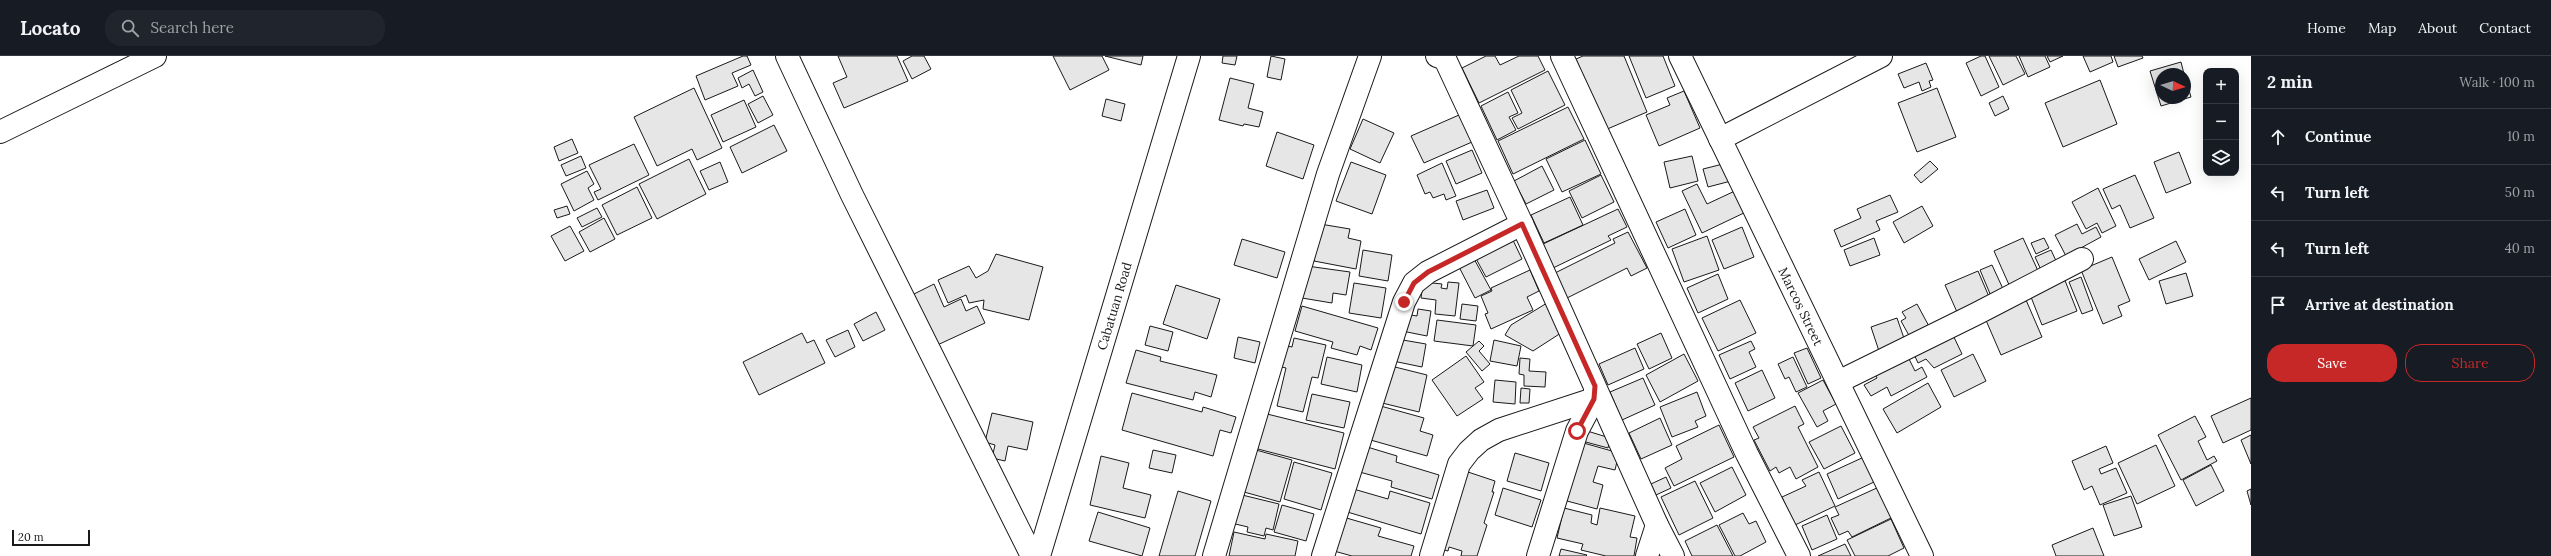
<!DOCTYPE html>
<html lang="en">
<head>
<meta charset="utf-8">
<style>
  :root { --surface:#171b24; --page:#20242c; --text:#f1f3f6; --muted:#9ea1a6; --line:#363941; --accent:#c62828 }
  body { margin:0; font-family:Lora,serif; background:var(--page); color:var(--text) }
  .controls { position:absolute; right:12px; top:12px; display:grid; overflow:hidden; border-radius:8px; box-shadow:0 4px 16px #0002 }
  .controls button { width:36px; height:36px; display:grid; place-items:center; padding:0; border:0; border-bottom:1px solid var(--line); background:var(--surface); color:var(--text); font:20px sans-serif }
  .compass { position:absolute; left:2155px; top:12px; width:36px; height:36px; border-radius:50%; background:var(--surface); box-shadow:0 4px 16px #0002; rotate:94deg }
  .scale { position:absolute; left:12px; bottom:10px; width:78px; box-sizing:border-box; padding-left:4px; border:2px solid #1a1a1a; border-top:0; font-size:11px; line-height:14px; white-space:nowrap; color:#1a1a1a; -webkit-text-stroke:3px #fff; paint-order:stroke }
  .stop { position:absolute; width:12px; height:12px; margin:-9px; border:3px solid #c62828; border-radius:50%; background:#fff }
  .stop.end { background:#c62828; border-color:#fff; box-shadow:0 1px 4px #0008 }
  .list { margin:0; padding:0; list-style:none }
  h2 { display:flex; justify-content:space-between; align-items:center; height:52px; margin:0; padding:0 16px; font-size:17px }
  h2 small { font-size:13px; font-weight:400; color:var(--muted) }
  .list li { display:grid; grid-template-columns:26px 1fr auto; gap:12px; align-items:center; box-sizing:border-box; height:56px; padding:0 16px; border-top:1px solid var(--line) }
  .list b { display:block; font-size:15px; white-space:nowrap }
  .list em { font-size:13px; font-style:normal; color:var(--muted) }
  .actions { display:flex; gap:8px; padding:12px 16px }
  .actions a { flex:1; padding:9px 0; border:1px solid var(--accent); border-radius:16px; text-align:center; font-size:14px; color:var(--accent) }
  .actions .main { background:var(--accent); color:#fff }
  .icon { flex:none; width:22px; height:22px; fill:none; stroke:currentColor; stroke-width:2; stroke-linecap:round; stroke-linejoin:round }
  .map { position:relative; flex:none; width:2251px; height:500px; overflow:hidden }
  header { display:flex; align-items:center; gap:24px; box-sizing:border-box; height:56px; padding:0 20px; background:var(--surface); border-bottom:1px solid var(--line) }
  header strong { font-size:19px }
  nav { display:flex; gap:22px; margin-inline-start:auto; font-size:14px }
  .search { width:280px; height:36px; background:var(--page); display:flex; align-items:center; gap:10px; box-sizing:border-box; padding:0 14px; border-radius:16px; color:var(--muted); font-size:15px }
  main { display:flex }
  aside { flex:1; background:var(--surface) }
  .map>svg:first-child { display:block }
</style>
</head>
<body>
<header>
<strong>Locato</strong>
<div class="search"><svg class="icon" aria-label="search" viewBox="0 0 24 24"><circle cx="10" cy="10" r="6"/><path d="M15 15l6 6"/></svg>Search here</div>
<nav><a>Home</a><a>Map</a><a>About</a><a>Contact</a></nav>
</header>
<main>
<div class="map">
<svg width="2251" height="500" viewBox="0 0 2251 500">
  <rect width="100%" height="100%" fill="#fff"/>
  <path fill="#e6e6e6" stroke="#1a1a1a" d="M743,0H747L751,9L732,17L738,30L705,44L696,20Z
    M838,0H897L908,25L844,52L833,27L847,21Z
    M912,0H924L931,13L912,23L903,5Z
    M1053,0H1102L1109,14L1070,34Z
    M1105,0H1143L1141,9Z
    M1223,0H1237L1235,9L1222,7Z
    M1271,0L1285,3L1281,24L1267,21Z
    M1486,0H1495L1500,9L1519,0H1538L1545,14L1479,47L1462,12Z
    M1583,0H1624L1647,56L1605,74L1576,3Z
    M1629,0H1663L1675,30L1646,42Z
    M1981,0H1985L1999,31L1981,40L1966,7Z
    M1989,0H2016L2025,18L2003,29Z
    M2019,0H2045L2050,11L2028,21Z
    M2047,0H2063L2050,6Z
    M2083,0H2111L2113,6L2090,16Z
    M2114,0H2142L2143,2L2118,11Z
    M2181,6L2184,18H2161V42H2185V20L2191,41L2161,50L2150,15Z
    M1926,7L1933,24L1929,25L1931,31L1922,35L1919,26L1904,32L1898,18Z
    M753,14L763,36L755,40L749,28L742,32L738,22Z
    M1548,15L1565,49L1518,73L1512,62L1522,57L1511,34Z
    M1230,22L1254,28L1248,52L1263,56L1259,71L1244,68L1243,70L1219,64Z
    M2100,24L2117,68L2063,91L2045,47Z
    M694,32L722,92L697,104L692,93L657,110L634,61Z
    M1937,32L1956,81L1917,96L1898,47Z
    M1684,35L1700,72L1659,90L1646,59L1670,49L1667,42Z
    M1508,36L1518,57L1509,61L1516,74L1497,84L1481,50Z
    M763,40L773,59L758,67L748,48Z
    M2003,40L2009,53L1995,60L1989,47Z
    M1106,43L1125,48L1121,65L1102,60Z
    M744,44L756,71L723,86L711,59Z
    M1568,51L1584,83L1513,118L1498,85Z
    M1459,59L1472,86L1424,107L1411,80Z
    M1363,63L1394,77L1380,107L1350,93Z
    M774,69L787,95L742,117L730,91Z
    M1277,76L1314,89L1303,123L1266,110Z
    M572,83L578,97L559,105L554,91Z
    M1585,84L1601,118L1562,136L1546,103Z
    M634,88L649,119L598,144L594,136L601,133L589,109Z
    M1472,94L1482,117L1456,128L1446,105Z
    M2179,96L2191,127L2166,137L2154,106Z
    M581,100L586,112L566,120L561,109Z
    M1692,100L1698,125L1670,132L1664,106Z
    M689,103L706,138L657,163L639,128Z
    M1930,105L1938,113L1921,127L1914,119Z
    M720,106L728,126L709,134L700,115Z
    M1351,106L1386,119L1372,158L1336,145Z
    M1442,107L1456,140L1446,144L1444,138L1433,142L1430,136L1425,138L1417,119Z
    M1727,107L1731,125L1708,131L1703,113Z
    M1542,110L1554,134L1526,148L1514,125Z
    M587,115L594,128L588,132L594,144L574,155L561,128Z
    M1601,119L1614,146L1582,162L1569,135Z
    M2135,119L2154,162L2130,172L2120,149L2112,153L2103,133Z
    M1697,128L1707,148L1737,134L1748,155L1702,177L1682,135Z
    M637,131L652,162L617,179L602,149Z
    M2098,132L2116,170L2102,177L2097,167L2086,173L2072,146Z
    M1487,134L1494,152L1463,164L1456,145Z
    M1890,139L1898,156L1876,165L1880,174L1841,191L1834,174L1861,162L1857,153Z
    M1570,141L1583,169L1544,187L1531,159Z
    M567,150L570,158L557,162L554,154Z
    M1922,150L1933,170L1904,187L1893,166Z
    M597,152L602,161L582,171L577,162Z
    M1618,153L1627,171L1608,180L1611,184L1553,212L1543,188Z
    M1685,153L1696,179L1668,192L1656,166Z
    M604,162L615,183L590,196L579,176Z
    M1320,168L1350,173L1348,182L1361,185L1356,213L1314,205Z
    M2077,168L2082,178L2096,171L2101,181L2066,200L2055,179Z
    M570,170L584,195L565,205L551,180Z
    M1742,171L1754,201L1724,213L1712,184Z
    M1628,176L1647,212L1631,220L1627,212L1567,242L1555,217L1615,187L1613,183Z
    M1511,180L1522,203L1486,221L1474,199Z
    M1707,180L1719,214L1684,226L1672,193Z
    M1874,182L1880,199L1850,210L1844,194Z
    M2023,182L2039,217L2010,231L1994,195Z
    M2044,182L2049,192L2036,198L2031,187Z
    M1242,183L1285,196L1277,222L1234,209Z
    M2176,185L2186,206L2149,224L2139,203Z
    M1363,194L1392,199L1388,225L1359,220Z
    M2051,194L2058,209L2042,216L2035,201Z
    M996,198L1043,211L1029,264L983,253L984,244L969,247L966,239L948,247L938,224L969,210L976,222L988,215Z
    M1473,201L1491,234L1475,242L1458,209Z
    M2112,201L2130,245L2118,250L2122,260L2103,268L2081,214Z
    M1992,209L2004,235L1991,240L1980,214Z
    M1307,210L1350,216L1346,239L1333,237L1332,247L1302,242Z
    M1530,214L1539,235L1527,241L1533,254L1491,273L1485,258L1488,257L1481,240L1492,235L1491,232Z
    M1978,215L1990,243L1957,256L1945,229Z
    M2186,217L2193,240L2166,248L2159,225Z
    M1718,218L1728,243L1698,257L1687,232Z
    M2081,221L2093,254L2082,258L2069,226Z
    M2064,222L2077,255L2042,269L2029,236Z
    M1423,226L1442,228L1441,232L1447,233L1448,226L1459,227L1455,260L1435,258L1436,244L1421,242Z
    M1354,227L1386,232L1381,262L1349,257Z
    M934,228L944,251L961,243L966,255L977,250L985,267L933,291L910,240Z
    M1176,229L1220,243L1207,283L1163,268Z
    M1740,244L1756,277L1718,295L1702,262Z
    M2026,244L2042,281L2001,299L1985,262Z
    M1547,247L1564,275L1533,295L1505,279L1511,269Z
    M1462,248L1478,250L1476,265L1460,263Z
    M1917,248L1931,274L1912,285L1901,265L1906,262L1902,256Z
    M1302,250L1378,272L1371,294L1360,290L1357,299L1331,292L1333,286L1295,275Z
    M1418,253L1431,255L1427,280L1402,275L1405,258L1417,260Z
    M876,256L885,274L863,285L854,268Z
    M1897,262L1906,288L1880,298L1871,271Z
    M1437,264L1476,269L1473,290L1434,285Z
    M1150,270L1173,276L1168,295L1145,289Z
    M848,274L855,291L835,301L826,284Z
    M802,277L807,287L814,284L825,307L759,339L743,306Z
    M1661,277L1672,302L1649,313L1637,288Z
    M1952,277L1962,298L1934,312L1926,303L1918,307L1913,296Z
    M1238,281L1260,286L1255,307L1234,302Z
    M1294,282L1326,289L1318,322L1312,321L1303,356L1277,350L1286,312L1278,310L1283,289L1292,291Z
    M1397,283L1426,288L1422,311L1393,305Z
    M1494,284L1521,290L1517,310L1490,305Z
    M1479,285L1484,290L1479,295L1490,308L1482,315L1466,296Z
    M1751,285L1755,293L1749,296L1756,311L1730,323L1719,299Z
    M1635,292L1644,313L1608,329L1599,308Z
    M1807,292L1821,322L1808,328L1794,297Z
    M1136,294L1161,301L1160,305L1217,319L1211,341L1195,336L1193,344L1126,327Z
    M1684,298L1698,325L1660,346L1646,319Z
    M1973,298L1986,325L1954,341L1941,314Z
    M1466,300L1484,326L1475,332L1483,343L1457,360L1432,324Z
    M1327,301L1362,309L1357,336L1321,328Z
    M1793,301L1807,331L1796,336L1789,321L1785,323L1778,308Z
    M1908,301L1915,315L1922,311L1927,321L1891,340L1887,331L1871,340L1864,329L1877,322L1875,318Z
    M1520,302L1530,303L1529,315L1546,316L1545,331L1524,330V319L1519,318Z
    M1387,309L1427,319L1419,356L1378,346Z
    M1762,314L1775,342L1748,355L1735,327Z
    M1643,322L1655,349L1622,364L1610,336Z
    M1495,324L1516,326L1515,348L1493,346Z
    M1823,324L1836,348L1823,355L1828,365L1817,371L1798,337Z
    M1928,327L1941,351L1897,377L1883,353Z
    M1521,332L1530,333L1529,347H1520Z
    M1697,336L1706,360L1695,365L1698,371L1672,381L1660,351Z
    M1132,337L1202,356L1203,351L1236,361L1231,377L1220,374L1213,400L1122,374Z
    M1312,338L1350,346L1344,372L1306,364Z
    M2251,342V374L2223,387L2211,360Z
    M1377,349L1424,362L1420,375L1433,379L1427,400L1367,383Z
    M1795,350L1804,368L1798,371L1818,411L1796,423L1790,411L1779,417L1776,411L1770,415L1754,384L1759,382L1753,371Z
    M992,357L1033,366L1027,394L1008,390L1005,405L992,402L995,389L985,386Z
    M1263,357L1344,377L1335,413L1254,392Z
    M2195,360L2206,381L2198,385L2207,404L2214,400L2217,405L2181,424L2158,379Z
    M1660,362L1672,389L1641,403L1629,377Z
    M1719,369L1734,401L1674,430L1665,412L1682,403L1676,390Z
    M1841,370L1855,397L1824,413L1809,386Z
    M1584,374L1610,382L1608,392L1582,385Z
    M2251,379V408L2241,384Z
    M1580,386L1619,397L1615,414L1598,410L1593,426L1603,429L1597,453L1567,445Z
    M2156,389L2175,430L2137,448L2118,407Z
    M1364,390L1397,400L1396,406L1439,419L1432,443L1391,431L1392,425L1356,415Z
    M2106,390L2113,407L2099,413L2101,418L2116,412L2127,437L2100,449L2092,430L2084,434L2072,405Z
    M1153,394L1176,399L1172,417L1149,412Z
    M1256,394L1292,404L1280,446L1244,436Z
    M1515,397L1549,407L1541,435L1507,425Z
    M1101,400L1129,407L1123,432L1151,439L1145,462L1090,449Z
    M1864,401L1874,426L1838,443L1827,418Z
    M1294,406L1332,417L1321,454L1284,443Z
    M2211,409L2224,435L2196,450L2183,424Z
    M1732,411L1746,439L1715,456L1700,427Z
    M1465,415L1495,425L1492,436H1494L1484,467L1487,469L1477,500H1461L1462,495L1449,491L1448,495L1437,492Z
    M1819,416L1835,450L1795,469L1782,441L1806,430L1802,424Z
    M1666,421L1671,432L1656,439L1651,428Z
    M1695,425L1713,462L1679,479L1661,441Z
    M1879,431L1893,461L1852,481L1848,475L1839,479L1831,462L1839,459L1835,451Z
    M1350,432L1388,443L1390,435L1430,447L1421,478L1344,455Z
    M1503,432L1541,444L1532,471L1495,459Z
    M2251,433V449L2247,435Z
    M1178,435L1211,445L1195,500H1159Z
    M1238,438L1279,448L1273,474L1266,472L1264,480L1247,476L1248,471L1231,467Z
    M2131,440L2142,471L2114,480L2103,449Z
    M1282,449L1314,458L1306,485L1274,476Z
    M1564,452L1592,459L1591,467L1597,469L1600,452L1635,460L1630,481L1637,482L1634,500H1606L1581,494L1583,488L1557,482Z
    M1098,456L1150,472L1142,500L1089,485Z
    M1743,457L1749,468L1756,465L1766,486L1740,500H1735L1719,469Z
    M1827,459L1837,483L1812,494L1802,470Z
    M1343,461L1381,472L1378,480L1414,490L1411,500H1352L1334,495Z
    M1891,463L1904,492L1888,500H1855L1847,484Z
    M1717,469L1733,500H1692L1685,485Z
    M2093,472L2104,500H2056L2052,489Z
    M1234,476L1265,483L1266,478L1298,485L1295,500H1229Z
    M1845,488L1851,500H1818Z
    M1561,493L1587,499L1586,500H1559Z"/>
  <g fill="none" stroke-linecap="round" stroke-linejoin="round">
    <defs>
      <g id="minor">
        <path d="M787,0L852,139L1032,500"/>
        <path d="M1437,0L1445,3L1522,168L1657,469L1673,500"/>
        <path d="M1562,0L1747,398L1799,500"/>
        <path id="s1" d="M1680,0L1922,500"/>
        <path d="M0,76L155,0"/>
        <path d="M1720,83L1881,0"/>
        <path d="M1838,326L1976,258L2082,203"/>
        <path d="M1214,500L1328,118L1370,0"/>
        <path d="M1323,500L1404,246L1414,227L1428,216L1522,168"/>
        <path d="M1431,500L1459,408L1469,395L1481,384L1499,374L1594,343"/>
        <path d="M1538,500L1577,375L1594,343L1595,335"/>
        <path d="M1647,500L1657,469"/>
      </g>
      <g id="highway">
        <path id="s2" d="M1039,500L1189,0"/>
      </g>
    </defs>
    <use href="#minor" stroke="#1a1a1a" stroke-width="24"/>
    <use href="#highway" stroke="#1a1a1a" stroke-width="24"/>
    <use href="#minor" stroke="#fff" stroke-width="22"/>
    <use href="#highway" stroke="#fff" stroke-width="22"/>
  </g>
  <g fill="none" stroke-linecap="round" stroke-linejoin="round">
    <path stroke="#c62828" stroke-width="5" d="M1404,246L1414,227L1428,216L1522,168L1595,330L1594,343L1577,375"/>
  </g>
  <g text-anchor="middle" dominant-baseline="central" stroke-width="3" stroke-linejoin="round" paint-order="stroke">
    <g font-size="13" fill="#1a1a1a" stroke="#fff">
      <text stroke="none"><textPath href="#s2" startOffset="261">Cabatuan Road</textPath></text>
      <text stroke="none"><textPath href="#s1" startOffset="278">Marcos Street</textPath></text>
    </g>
  </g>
</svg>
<div class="controls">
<button>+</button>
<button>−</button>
<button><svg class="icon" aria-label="layers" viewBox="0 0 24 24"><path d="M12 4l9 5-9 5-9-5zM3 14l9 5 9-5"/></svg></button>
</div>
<svg class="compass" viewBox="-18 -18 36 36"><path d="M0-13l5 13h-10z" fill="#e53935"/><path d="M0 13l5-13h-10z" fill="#9ea1a6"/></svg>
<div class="scale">20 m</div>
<div class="stop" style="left:1577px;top:375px"></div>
<div class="stop end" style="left:1404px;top:246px"></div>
</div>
<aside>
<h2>2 min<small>Walk · 100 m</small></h2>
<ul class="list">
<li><svg class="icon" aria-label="ahead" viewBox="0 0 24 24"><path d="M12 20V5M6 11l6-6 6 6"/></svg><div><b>Continue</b></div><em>10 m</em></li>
<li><svg class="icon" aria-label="left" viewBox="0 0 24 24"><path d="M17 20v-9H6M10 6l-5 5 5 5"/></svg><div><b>Turn left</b></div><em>50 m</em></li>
<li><svg class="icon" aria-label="left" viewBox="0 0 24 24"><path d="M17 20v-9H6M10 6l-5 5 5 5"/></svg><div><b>Turn left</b></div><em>40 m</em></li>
<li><svg class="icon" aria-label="arrive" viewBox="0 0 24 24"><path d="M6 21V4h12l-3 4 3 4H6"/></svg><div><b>Arrive at destination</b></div></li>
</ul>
<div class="actions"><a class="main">Save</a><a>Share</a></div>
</aside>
</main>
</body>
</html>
